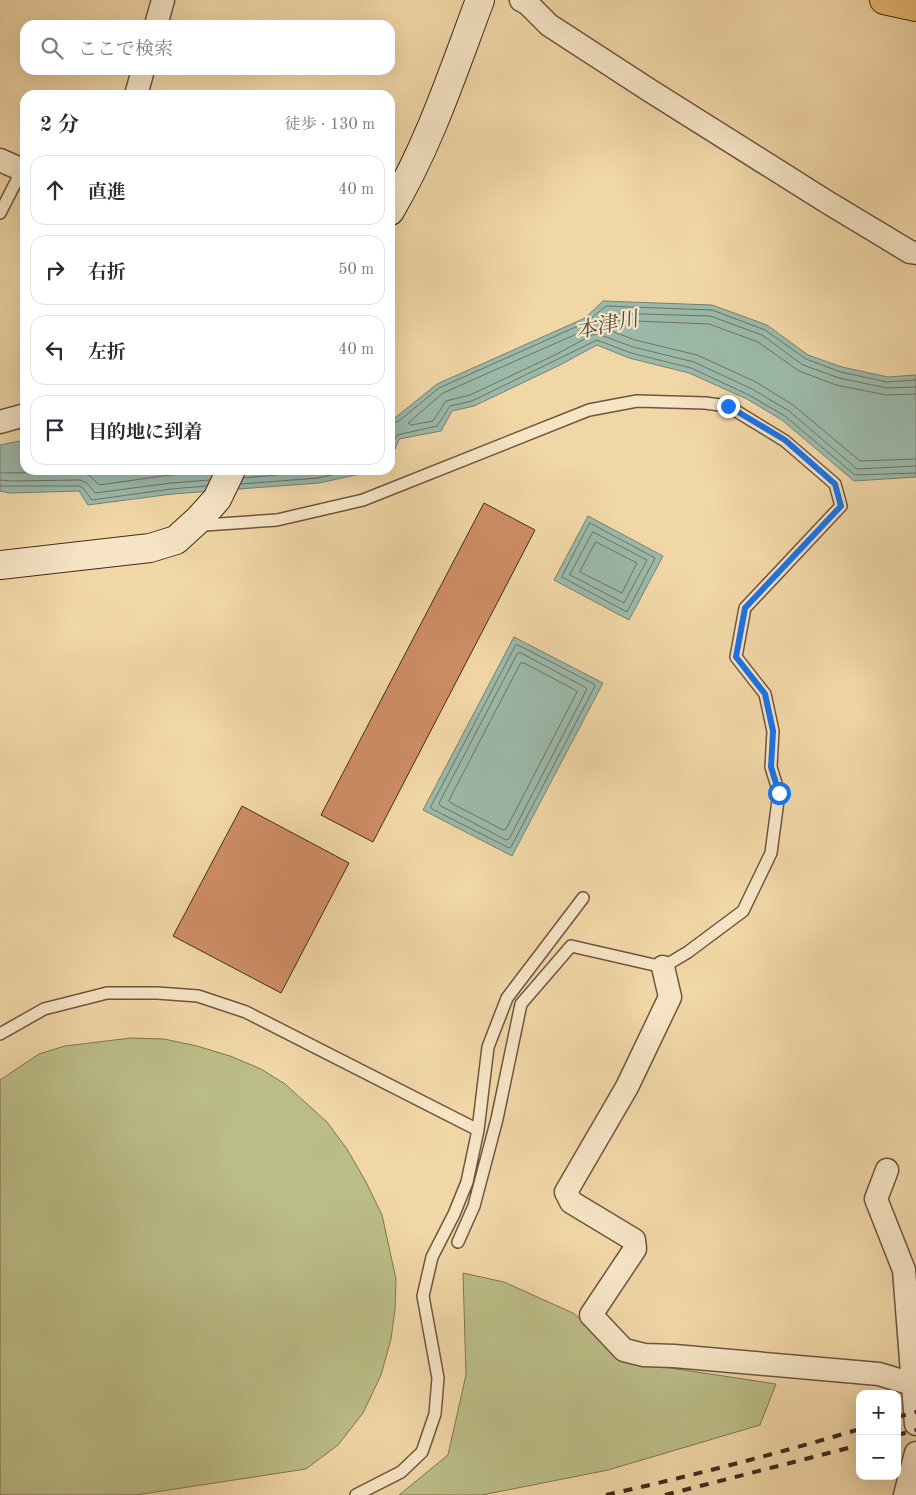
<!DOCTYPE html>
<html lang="ja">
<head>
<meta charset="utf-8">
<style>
  :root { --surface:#fff; --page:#f2f2f3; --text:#2b2b33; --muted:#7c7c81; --line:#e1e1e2 }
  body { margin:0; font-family:"Old Standard TT","Noto Serif JP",serif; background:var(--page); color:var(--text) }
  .controls { position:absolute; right:15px; bottom:15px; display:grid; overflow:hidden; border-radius:10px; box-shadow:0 5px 20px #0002 }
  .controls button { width:45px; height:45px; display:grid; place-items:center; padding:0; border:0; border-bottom:1px solid var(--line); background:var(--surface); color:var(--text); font:25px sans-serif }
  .stop { position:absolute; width:15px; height:15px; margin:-11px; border:4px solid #1a73e8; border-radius:50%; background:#fff }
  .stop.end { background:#1a73e8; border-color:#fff; box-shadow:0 1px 5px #0008 }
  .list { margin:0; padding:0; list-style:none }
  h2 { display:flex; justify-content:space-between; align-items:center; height:65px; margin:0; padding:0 20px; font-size:21px }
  h2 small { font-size:16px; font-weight:400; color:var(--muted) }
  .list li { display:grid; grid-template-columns:32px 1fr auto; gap:15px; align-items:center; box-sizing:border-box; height:70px; margin:0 10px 10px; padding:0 10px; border:1px solid var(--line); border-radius:15px }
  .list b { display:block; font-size:19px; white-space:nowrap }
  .list em { font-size:16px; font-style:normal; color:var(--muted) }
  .icon { flex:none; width:28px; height:28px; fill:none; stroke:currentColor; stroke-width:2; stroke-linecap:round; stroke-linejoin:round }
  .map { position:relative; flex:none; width:916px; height:1495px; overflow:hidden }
  .search { position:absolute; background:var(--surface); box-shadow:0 5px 20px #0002; left:20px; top:20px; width:375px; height:55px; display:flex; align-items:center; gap:12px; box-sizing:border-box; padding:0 18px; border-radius:15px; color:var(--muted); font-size:19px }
  .panel { position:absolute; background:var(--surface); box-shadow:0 5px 20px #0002; left:20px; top:90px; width:375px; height:385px; border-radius:15px }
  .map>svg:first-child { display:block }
</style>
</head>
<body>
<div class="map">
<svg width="916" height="1495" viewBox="0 0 916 1495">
  <rect width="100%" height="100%" fill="#f1d6a6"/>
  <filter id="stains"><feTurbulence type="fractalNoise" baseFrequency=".004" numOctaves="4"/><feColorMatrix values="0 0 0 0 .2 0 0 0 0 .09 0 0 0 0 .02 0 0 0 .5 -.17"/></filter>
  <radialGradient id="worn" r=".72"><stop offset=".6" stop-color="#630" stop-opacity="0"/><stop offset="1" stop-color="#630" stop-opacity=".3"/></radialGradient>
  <path fill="#bbbd86" stroke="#7f7454" d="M131,1038L164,1039L197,1046L230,1056L261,1069L285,1084L327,1122L347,1149L366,1182L382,1215L396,1279L395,1310L391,1339L381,1375L363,1413L338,1445L306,1469L136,1495H0V1080L39,1054L65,1046Z
    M463,1273L504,1282L573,1313L631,1362L776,1384L760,1425L608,1470L482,1495H399L448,1455L466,1375Z"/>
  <path fill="#9bb9a9" stroke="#788073" d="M603,301L712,305L767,325L808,355L842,367L888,377L916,375V477L854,481L782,420L747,399L689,373L629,358L597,345L560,365L474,406L452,411L441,431L399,439L390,462V420L396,417L437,384L585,318Z
    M25,440V470H378L319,483L172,494L88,505L79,491L10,493L0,491V445Z
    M588,516L663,556L629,620L554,580Z
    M514,637L603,683L512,856L423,810Z"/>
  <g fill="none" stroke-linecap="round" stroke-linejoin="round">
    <path stroke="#6f7265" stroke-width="1" d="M916,387L887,388L839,378L803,365L762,335L710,316L608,313L590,328L443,393L408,423L411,425L433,421L446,401L470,395L555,355L592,335L598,334L633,347L694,362L752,389L789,411L857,469L916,466
      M916,394L886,395L836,385L799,371L758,342L709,324L611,320L605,326L606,329L635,340L697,355L756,382L793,405L860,461L916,459
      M390,424L399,421L439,388L587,322L606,306L712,310L765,330L806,359L841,372L887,382L916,380
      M390,448L397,435L437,426L450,406L472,401L597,340L631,353L691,368L749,395L785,416L855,475L916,473
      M0,473L81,472L90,476L99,485L170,475L213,472
      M244,478L325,470
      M0,480L11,481L80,480L87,483L95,493L171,483L210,480
      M241,484L318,478L354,470
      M0,486H79L83,488L92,500L171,489L206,486
      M590,523L655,558L627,612L562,577Z
      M593,532L647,560L624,603L570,575Z
      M596,542L637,563L622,593L580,572Z
      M516,645H518L594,684L595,686L511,847L509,848L432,809L431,807Z
      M518,653H521L585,687L587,689L509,839L506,840L441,806L439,804Z
      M521,663H524L575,690L577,692L506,829L503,830L451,803L449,801Z"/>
  </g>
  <path fill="#ce8d65" stroke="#432a21" d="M484,503L535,530L373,842L321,815Z
    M242,806L349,863L281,993L173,936Z"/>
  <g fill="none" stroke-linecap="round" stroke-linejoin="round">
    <defs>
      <path id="lane" d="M0,213L22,170
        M205,525L277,520L363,500L589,410L637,401L705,403L728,406L785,441L835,484L841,506L745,608L736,657L765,694L773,731L771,767L779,793L771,853L743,911L688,952L663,967L571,946L521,1004L497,1119L474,1206L458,1242
        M0,1034L44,1009L107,993H157L198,996L246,1012L478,1130
        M356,1495L401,1472L422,1452L435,1414L438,1378L423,1296L432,1257L454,1214L467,1182L478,1130L488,1047L507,998L583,898"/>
      <path id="street" d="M521,0L528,4L549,25L649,90L827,202L910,252L916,253
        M156,25L163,0
        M136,95L143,70
        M0,160L25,171
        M0,422L25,415
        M663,967L670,997L627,1087L566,1192L571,1202L634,1240L635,1249L591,1315L624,1350L644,1355L674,1356L879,1374L912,1384
        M887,1170L876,1199L904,1270L916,1424
        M905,1495L916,1453"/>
      <path id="secondary" d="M390,211C429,145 453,72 480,0
        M0,565L150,548L176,540L199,519L217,499L231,470"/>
      <path id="highway" d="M884,0L916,7"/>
    </defs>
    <use href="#lane" stroke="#6e5542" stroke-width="14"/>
    <use href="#street" stroke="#6e5542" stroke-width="25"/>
    <use href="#secondary" stroke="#432a21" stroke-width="30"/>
    <use href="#highway" stroke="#432a21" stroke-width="30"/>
    <use href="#lane" stroke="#f6e4c5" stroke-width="11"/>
    <use href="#street" stroke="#f6e4c5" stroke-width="22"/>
    <use href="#secondary" stroke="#f6e4c5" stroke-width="28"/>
    <use href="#highway" stroke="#e8bb73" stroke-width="28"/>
    <path stroke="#432a21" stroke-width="4" stroke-dasharray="9 9" stroke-linecap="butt" d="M897,1417L916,1412
      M897,1435L916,1430
      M606,1495C691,1476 776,1454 860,1429
      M665,1495L860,1445"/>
  </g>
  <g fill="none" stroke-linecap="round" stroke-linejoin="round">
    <path stroke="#1a73e8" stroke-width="6" d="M728,406L785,440L835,484L841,506L745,608L736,657L765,694L773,731L771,767L779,793"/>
  </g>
  <g text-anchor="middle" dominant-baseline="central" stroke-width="4.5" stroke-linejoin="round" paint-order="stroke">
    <g font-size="21" font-style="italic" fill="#55473c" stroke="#f6e4c5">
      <text transform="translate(607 326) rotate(-12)">本津川</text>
    </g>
  </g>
  <rect width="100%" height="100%" filter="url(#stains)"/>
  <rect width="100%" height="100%" fill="url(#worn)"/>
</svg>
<div class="controls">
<button>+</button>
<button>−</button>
</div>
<div class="stop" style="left:779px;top:793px"></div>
<div class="stop end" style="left:728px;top:406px"></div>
<div class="search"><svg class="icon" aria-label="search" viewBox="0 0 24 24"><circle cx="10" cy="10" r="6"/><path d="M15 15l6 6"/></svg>ここで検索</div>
<section class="panel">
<h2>2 分<small>徒歩 · 130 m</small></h2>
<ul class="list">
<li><svg class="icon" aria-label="ahead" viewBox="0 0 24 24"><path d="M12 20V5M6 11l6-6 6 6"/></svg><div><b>直進</b></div><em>40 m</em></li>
<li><svg class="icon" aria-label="right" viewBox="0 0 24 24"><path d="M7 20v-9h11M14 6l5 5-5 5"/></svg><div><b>右折</b></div><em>50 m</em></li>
<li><svg class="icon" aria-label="left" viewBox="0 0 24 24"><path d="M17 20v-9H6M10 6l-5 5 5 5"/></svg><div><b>左折</b></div><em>40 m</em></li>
<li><svg class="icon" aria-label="arrive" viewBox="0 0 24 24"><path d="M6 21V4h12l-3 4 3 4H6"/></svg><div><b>目的地に到着</b></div></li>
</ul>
</section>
</div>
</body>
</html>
